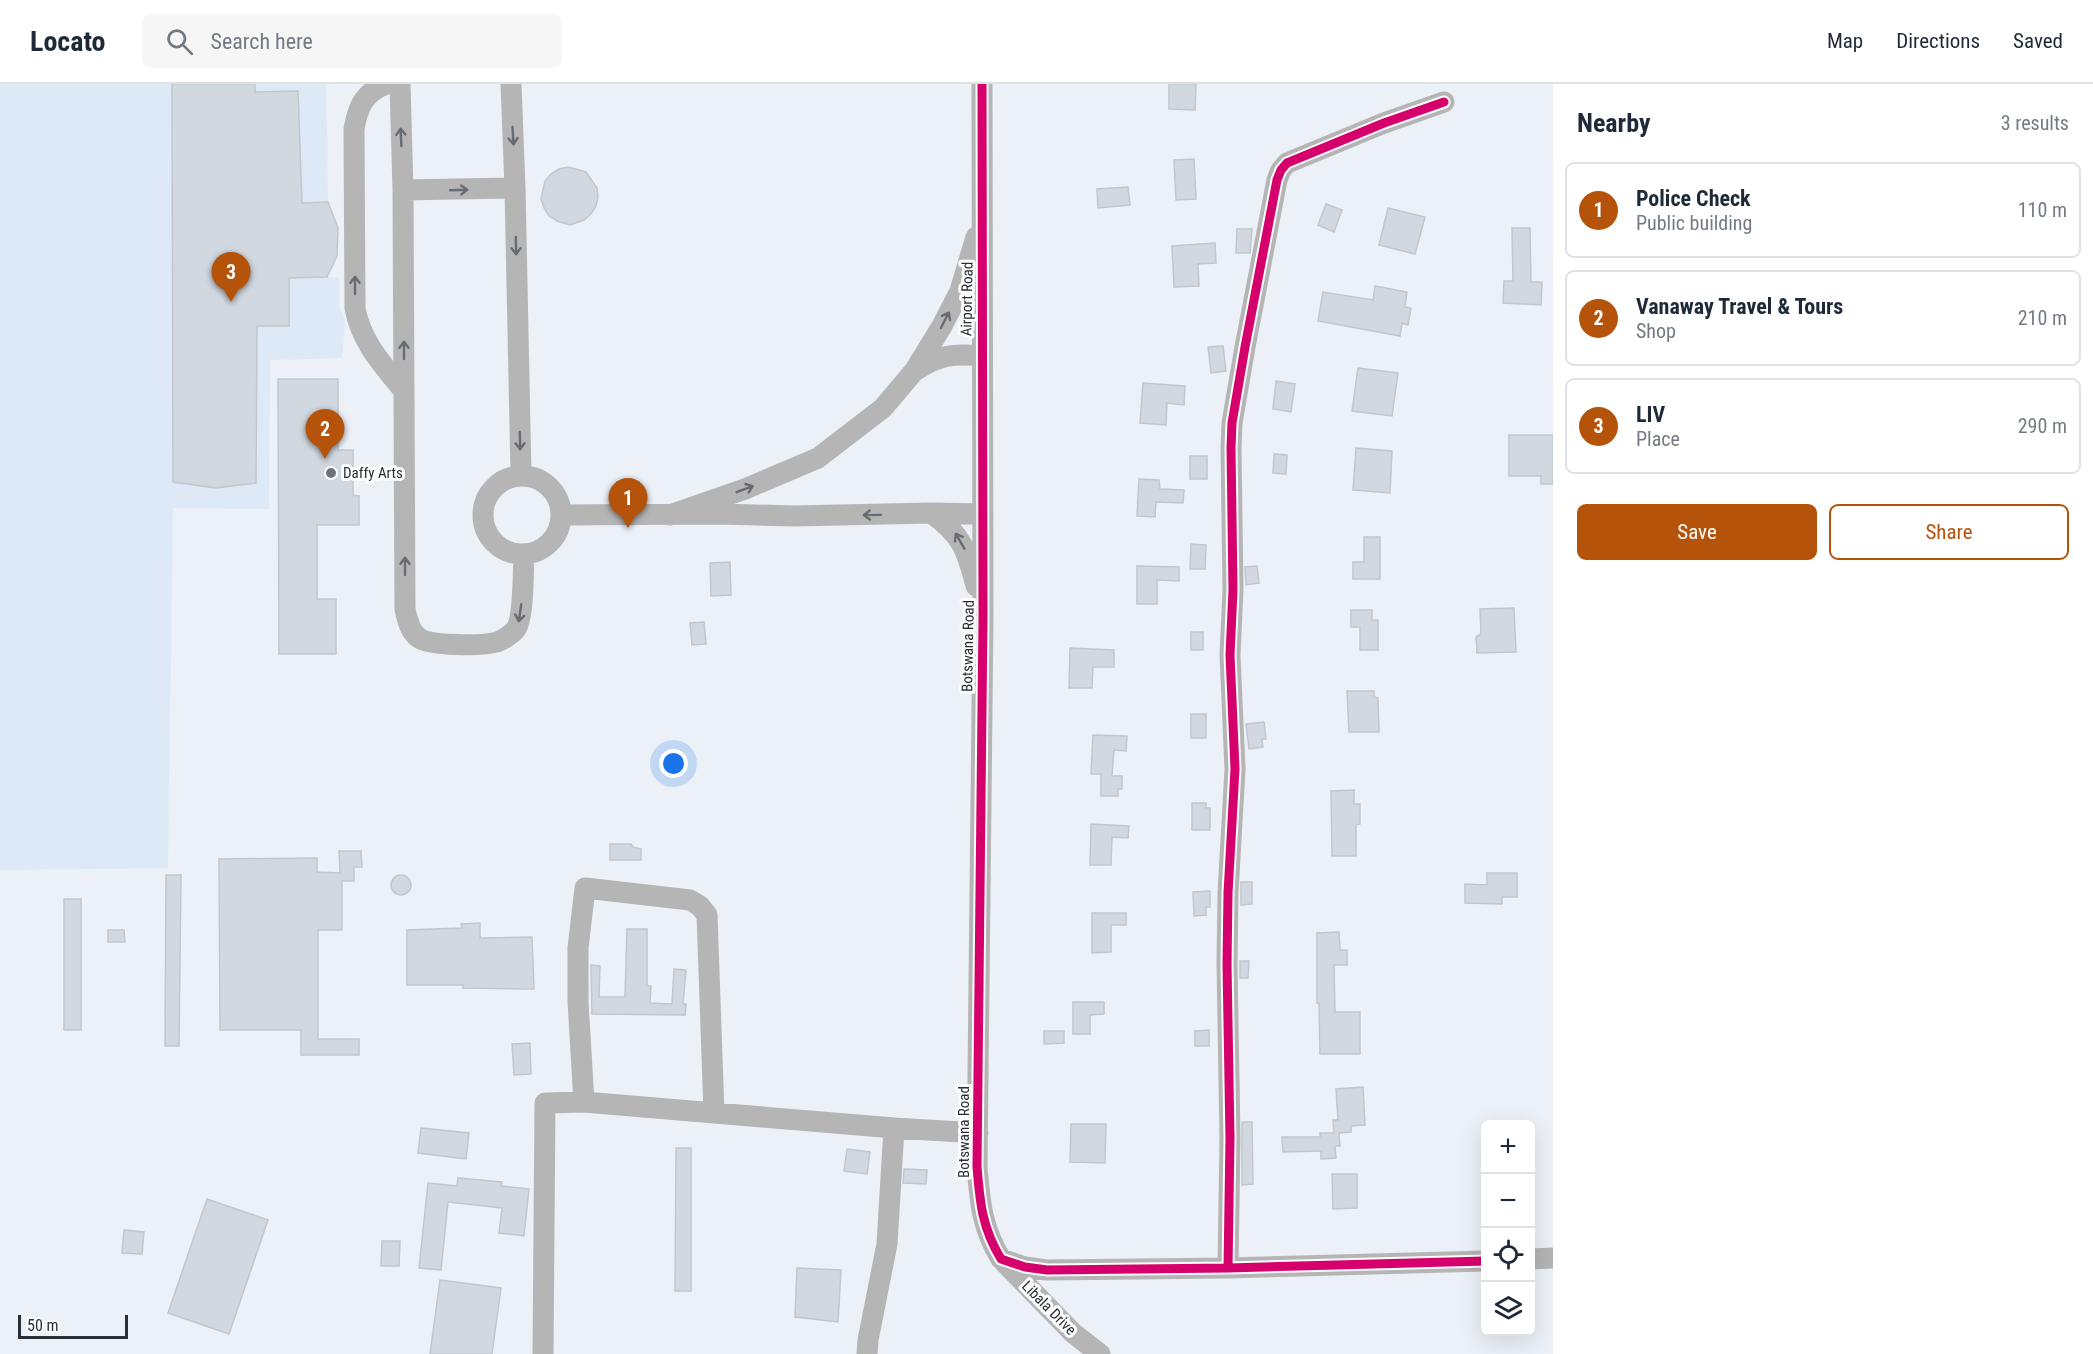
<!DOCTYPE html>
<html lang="en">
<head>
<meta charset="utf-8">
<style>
  :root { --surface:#fff; --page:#f6f6f7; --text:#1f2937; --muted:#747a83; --line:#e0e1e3; --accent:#b45309 }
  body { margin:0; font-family:"Roboto Condensed",sans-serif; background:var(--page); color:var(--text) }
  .controls { position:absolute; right:18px; bottom:18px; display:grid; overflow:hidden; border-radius:9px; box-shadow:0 6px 24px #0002 }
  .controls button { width:54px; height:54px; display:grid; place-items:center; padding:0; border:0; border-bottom:2px solid var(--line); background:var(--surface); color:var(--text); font:30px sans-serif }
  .scale { position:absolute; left:18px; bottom:15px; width:110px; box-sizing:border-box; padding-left:6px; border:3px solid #282f36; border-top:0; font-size:16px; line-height:21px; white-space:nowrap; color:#282f36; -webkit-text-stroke:4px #fcfcfc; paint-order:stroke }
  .you { position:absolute; left:674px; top:680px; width:21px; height:21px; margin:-15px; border:4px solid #fff; border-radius:50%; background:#1a73e8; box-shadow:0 0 0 9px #1a73e833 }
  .badge { display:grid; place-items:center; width:39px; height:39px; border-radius:50%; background:var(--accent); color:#fff; font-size:20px; font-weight:700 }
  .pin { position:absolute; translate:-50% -50px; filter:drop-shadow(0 2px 3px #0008) }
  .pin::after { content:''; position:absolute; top:32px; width:21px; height:18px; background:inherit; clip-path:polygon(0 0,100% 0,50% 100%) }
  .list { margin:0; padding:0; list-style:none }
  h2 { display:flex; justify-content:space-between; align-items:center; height:78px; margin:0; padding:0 24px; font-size:26px }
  h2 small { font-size:20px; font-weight:400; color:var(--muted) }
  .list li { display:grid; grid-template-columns:39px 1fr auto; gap:18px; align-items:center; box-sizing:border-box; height:96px; margin:0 12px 12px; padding:0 12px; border:2px solid var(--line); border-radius:9px }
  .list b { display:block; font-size:22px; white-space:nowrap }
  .list p { margin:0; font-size:20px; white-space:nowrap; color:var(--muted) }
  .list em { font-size:20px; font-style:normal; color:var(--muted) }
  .actions { display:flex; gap:12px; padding:18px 24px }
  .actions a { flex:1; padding:14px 0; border:2px solid var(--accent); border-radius:9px; text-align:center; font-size:21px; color:var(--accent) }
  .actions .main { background:var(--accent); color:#fff }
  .icon { flex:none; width:33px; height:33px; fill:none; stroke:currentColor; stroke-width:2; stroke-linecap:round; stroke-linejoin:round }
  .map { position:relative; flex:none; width:1553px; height:1270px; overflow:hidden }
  header { display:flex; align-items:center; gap:36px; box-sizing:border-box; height:84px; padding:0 30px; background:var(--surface); border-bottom:2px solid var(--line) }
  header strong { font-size:28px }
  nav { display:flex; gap:33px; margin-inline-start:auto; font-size:21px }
  .search { width:420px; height:54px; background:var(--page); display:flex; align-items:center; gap:15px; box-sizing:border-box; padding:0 21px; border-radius:9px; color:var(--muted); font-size:22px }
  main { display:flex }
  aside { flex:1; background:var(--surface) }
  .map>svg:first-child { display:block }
</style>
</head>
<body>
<header>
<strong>Locato</strong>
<div class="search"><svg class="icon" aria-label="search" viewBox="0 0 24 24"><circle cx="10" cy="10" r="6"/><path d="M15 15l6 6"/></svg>Search here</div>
<nav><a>Map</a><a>Directions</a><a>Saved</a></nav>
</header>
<main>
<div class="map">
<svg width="1553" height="1270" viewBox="0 0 1553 1270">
  <rect width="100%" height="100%" fill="#ebf1f7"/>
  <path fill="#dde9f7" d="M0,0H326L328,118L338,144V158L337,172L328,193L339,194V223L345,237L342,274L270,276L269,425L173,424L168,784L0,786Z"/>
  <path fill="#d1d8e0" stroke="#c1c7cd" stroke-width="1.5" d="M172,0H255V8L298,7L302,119L328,118L338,144L337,172L327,193L289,194V242H257L256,399L216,404L173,398Z
    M1169,0H1196L1195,26L1169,25Z
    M1194,75L1196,115L1176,116L1174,76Z
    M568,83L586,88L597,104L598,113L596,122L591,130L584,136L570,141L557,137L549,132L544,124L541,115L545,97L551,90L559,85Z
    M1128,103L1130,121L1098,124L1097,105Z
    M1326,120L1342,126L1334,148L1318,141Z
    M1388,124L1425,133L1415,170L1379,161Z
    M1512,144H1530L1531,198H1542L1541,221L1503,219L1504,197H1513Z
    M1237,145H1252L1250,169H1236Z
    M1215,159L1216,179L1198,180L1199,202L1174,203L1172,162Z
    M1375,202L1407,208L1405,223L1411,224L1408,241L1402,239L1400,252L1318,237L1323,208L1373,216Z
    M1223,262L1226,287L1211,289L1208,263Z
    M1358,284L1398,289L1392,332L1352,327Z
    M278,295H338V366H353V411L359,412V441H317V515H336V570H279Z
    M1276,297L1295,300L1291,328L1273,325Z
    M1143,299L1185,302L1184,321L1167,319L1166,341L1140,339Z
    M1509,351H1553V400H1541V392H1509Z
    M1356,364L1392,367L1390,409L1353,406Z
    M1274,370L1287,371L1286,390L1273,389Z
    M1190,372H1207V395H1190Z
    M1139,395L1159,396L1160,405L1184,406L1183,419L1156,418L1155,433L1137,432Z
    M1364,453H1380V495H1353V478H1364Z
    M1191,460L1206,461L1205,485H1190Z
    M730,478L731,511L711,512L710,479Z
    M1137,482L1179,483V497L1157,496V520H1137Z
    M1257,482L1259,499L1246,501L1245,483Z
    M1514,524L1516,568L1477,569L1476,553L1481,550L1480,525Z
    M1351,526H1372V536H1378V566H1360V543H1351Z
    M704,538L706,560L692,561L690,539Z
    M1191,548H1203V566H1191Z
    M1070,564L1114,566V583H1093L1092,604H1069Z
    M1347,607H1374V613L1378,614L1379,648H1349Z
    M1191,630H1206V654H1191Z
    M1264,638L1266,655H1262L1263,663L1249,665L1246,640Z
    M1093,651L1127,652L1126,667L1114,666L1112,692H1122V705H1118V712H1101V690H1091Z
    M1354,706V720H1360V740L1356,741V772H1332L1331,707Z
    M1192,719H1206V724H1210V746H1192Z
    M1091,740L1129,742L1128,754L1112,753L1111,781H1090Z
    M610,760H631L633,763L641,765V776H610Z
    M339,767H361L362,783H354V797H342V846H318V955H359V971H301V946H220L219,775L317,774V788L340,789Z
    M1487,789H1517V813H1502V820L1465,819V800L1487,801Z
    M166,791H181L179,962H165Z
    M391 801a10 10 0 1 1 20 0a10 10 0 1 1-20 0Z
    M1241,798H1252V820L1241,821Z
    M1210,807V823H1206V831L1194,832L1193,808Z
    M64,815H81V946H64Z
    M1092,829H1126V841H1111V868L1092,869Z
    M480,839V854L532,853L534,905L463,904V901H407V846L462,844L461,840Z
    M627,845H647V902H651L650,919L672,920L674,885L686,886L683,920H686L685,931L592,930L591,881L600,882L599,913H625Z
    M108,846H124L125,858H108Z
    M1339,848L1340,866H1347V881H1334L1335,928H1360V970H1320L1319,919H1317V849Z
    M1240,877H1249L1248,894H1240Z
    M1073,918H1104V930L1090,931V950H1073Z
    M1209,946V962H1195V947Z
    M1044,947H1064V959L1044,960Z
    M530,959L531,990L514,991L512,960Z
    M1363,1003L1365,1041L1351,1042V1048L1339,1049L1340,1062H1335L1336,1074L1321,1075V1067L1283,1068L1282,1053H1320V1049H1334L1333,1036H1338L1336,1005Z
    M1242,1038H1252L1253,1100L1242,1101Z
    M1071,1040H1106L1105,1079L1070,1078Z
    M421,1044L469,1049L466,1075L418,1069Z
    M676,1064H691V1207H675Z
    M847,1065L870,1068L867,1090L844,1087Z
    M904,1085L927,1086L926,1100L903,1099Z
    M1332,1090H1357V1124L1333,1125Z
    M458,1094L502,1098L501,1102L529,1105L524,1152L499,1149L502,1124L448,1118L441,1186L419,1184L428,1099L457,1102Z
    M207,1115L268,1136L229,1250L168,1229Z
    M124,1146L144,1148L142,1170L122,1169Z
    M382,1157H400L399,1182H381Z
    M797,1184L841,1186L838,1238L795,1233Z
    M440,1196L501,1204L492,1270H430Z"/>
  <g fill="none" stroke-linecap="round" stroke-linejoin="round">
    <path stroke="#b6b5b6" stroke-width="21" d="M386,0C364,9 358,22 354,45L355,224C361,258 383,281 404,307
      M400,0L403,106L405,525C407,535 410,548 419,554C430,562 483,562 497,558C503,556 512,550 516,545C524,533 523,487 524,471
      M511,0L515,104L521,391
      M982,0L983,533L977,1083C980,1119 982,1144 1001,1175L1025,1183L1047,1186L1228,1184L1486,1177
      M403,106L515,104
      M916,286C940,271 953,269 981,272
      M483 431a39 39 0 1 1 78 0a39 39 0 1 1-78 0Z
      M931,429C962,450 967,467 976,502
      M562,431L721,430L794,432L931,429L983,430
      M670,431L745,405L818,374L883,324L915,286L942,242L960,207L976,153
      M584,1018L894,1044L978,1049
      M1530,1175L1553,1174
      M1004,1178L1073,1249L1100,1270
      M1228,1184L1230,1054L1227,880L1228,809L1235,685L1230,571L1233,506L1231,364L1232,339L1245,263L1277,96L1281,86L1287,79L1384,39L1444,18
      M543,1270L545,1019L584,1018L578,918V864L585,804L690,816L700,822L707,831L714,1029
      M867,1270L868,1256L887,1160L894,1044"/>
    <defs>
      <path id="cycleway" d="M982,0L983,533L977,1083C980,1119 982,1144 1001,1175L1025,1183L1047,1186L1228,1184L1486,1177
        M1228,1184L1230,1054L1227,880L1228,809L1235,685L1230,571L1233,506L1231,364L1232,339L1245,263L1277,96L1281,86L1287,79L1384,39L1444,18"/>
    </defs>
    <use href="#cycleway" stroke="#fcfcfc" stroke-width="13"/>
    <use href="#cycleway" stroke="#d6006c" stroke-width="9"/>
  </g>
  <defs><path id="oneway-shaft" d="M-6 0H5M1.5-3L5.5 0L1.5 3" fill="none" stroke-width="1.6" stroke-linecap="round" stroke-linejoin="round" transform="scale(1.5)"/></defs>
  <g stroke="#686b70">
    <use href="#oneway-shaft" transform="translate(513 52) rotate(87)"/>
    <use href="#oneway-shaft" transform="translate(401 53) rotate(-92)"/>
    <use href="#oneway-shaft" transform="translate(459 106) rotate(-2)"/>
    <use href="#oneway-shaft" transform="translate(516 162) rotate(89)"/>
    <use href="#oneway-shaft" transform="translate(355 201) rotate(-90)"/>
    <use href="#oneway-shaft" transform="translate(945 236) rotate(-63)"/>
    <use href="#oneway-shaft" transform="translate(404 266) rotate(-90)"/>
    <use href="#oneway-shaft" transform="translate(520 357) rotate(89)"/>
    <use href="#oneway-shaft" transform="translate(745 405) rotate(-21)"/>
    <use href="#oneway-shaft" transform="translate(872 431) rotate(179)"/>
    <use href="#oneway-shaft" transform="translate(960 457) rotate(-120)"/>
    <use href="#oneway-shaft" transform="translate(405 482) rotate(-90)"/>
    <use href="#oneway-shaft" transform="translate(520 529) rotate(98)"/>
  </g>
  <circle fill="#6c737a" stroke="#fcfcfc" stroke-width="2" cx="331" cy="389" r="6"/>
  <g text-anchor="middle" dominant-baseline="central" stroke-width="6" stroke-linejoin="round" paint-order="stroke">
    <g font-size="15" fill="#282f36" stroke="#fcfcfc">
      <text transform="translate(967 215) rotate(-89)">Airport Road</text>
      <text transform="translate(968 562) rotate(-89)">Botswana Road</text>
      <text transform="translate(964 1048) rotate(-90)">Botswana Road</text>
      <text transform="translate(1049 1224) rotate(45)">Libala Drive</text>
    </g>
    <g font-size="15" fill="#282f36" stroke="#fcfcfc" text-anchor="start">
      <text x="343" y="389">Daffy Arts</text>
    </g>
  </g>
</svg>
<div class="controls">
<button>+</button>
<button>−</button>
<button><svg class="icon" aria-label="locate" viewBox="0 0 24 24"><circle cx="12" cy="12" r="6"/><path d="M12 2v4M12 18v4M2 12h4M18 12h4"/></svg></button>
<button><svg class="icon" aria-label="layers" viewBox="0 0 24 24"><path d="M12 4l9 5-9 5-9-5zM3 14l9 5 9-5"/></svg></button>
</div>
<div class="scale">50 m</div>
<div class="you"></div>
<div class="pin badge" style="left:628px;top:444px">1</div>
<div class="pin badge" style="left:325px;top:375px">2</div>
<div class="pin badge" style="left:231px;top:218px">3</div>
</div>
<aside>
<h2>Nearby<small>3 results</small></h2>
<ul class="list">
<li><span class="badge">1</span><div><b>Police Check</b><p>Public building</p></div><em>110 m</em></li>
<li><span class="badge">2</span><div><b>Vanaway Travel &amp; Tours</b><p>Shop</p></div><em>210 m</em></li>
<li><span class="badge">3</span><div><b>LIV</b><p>Place</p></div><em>290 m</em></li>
</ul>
<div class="actions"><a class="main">Save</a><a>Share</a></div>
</aside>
</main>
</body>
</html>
